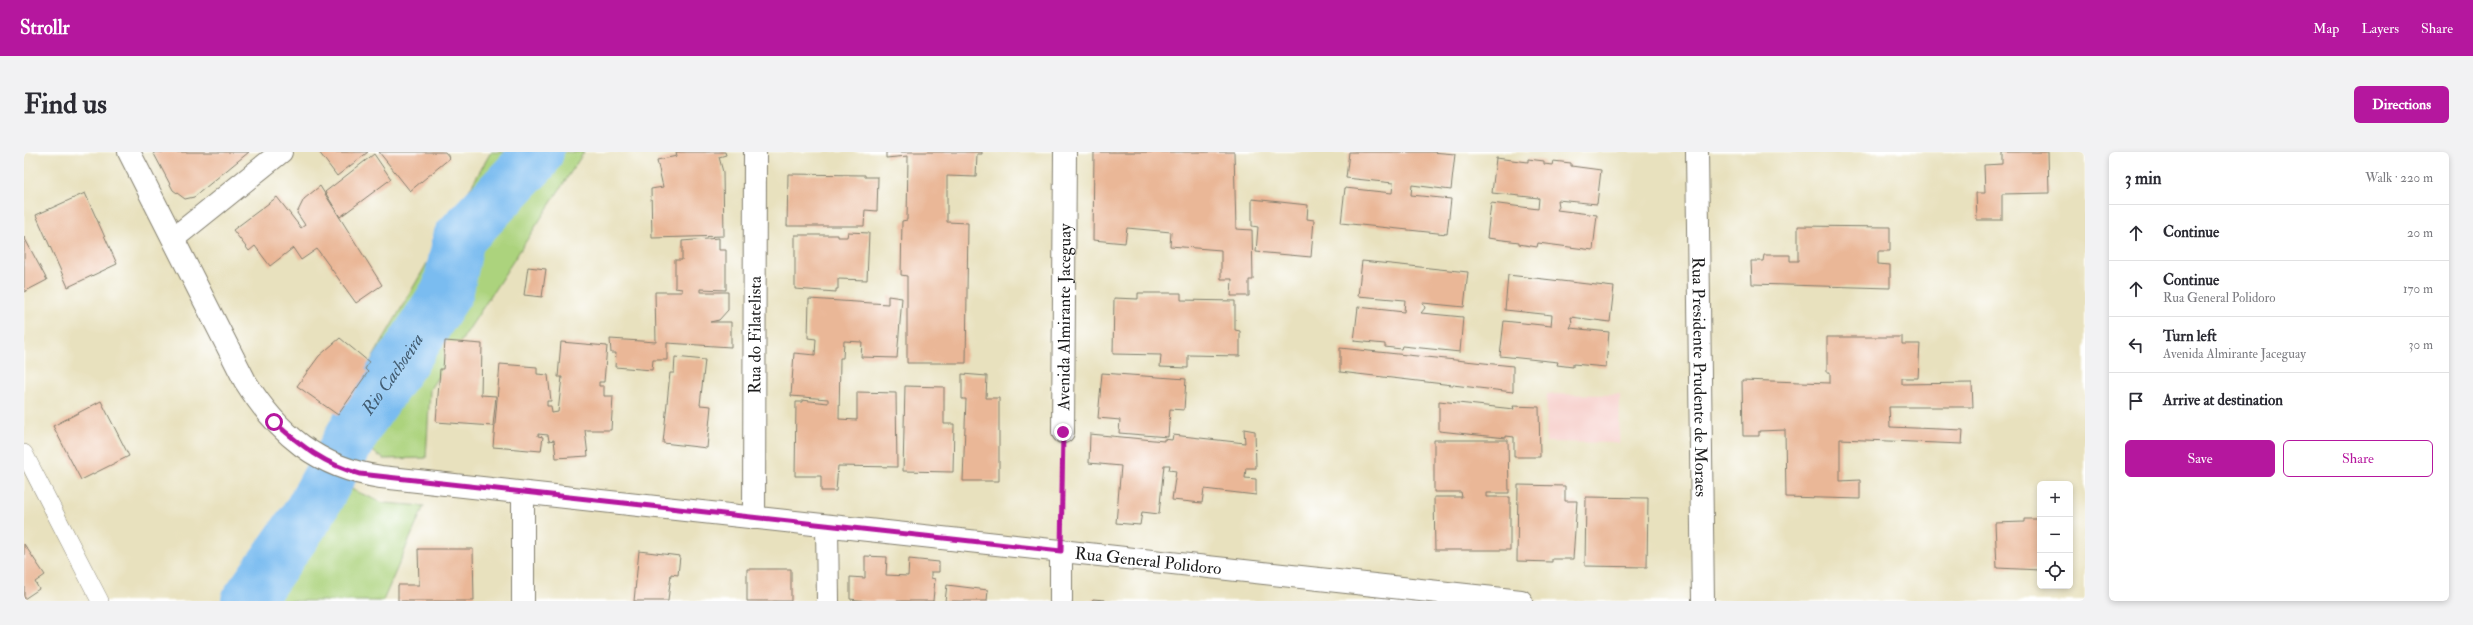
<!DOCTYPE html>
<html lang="en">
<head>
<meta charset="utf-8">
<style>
  :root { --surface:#fff; --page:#f2f2f3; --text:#2b2b33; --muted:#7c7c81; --line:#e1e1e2; --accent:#b5179e }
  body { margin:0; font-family:"IM FELL Double Pica",serif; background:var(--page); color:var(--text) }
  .controls { position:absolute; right:12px; bottom:12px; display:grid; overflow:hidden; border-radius:6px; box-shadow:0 2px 6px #0003 }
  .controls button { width:36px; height:36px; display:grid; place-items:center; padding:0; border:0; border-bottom:1px solid var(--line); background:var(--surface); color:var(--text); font:20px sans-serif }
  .stop { position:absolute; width:12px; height:12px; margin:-9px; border:3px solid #b5179e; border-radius:50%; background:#fff }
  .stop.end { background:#b5179e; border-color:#fff; box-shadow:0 1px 4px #0008 }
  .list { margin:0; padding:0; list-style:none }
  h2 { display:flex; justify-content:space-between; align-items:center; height:52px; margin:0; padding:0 16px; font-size:17px }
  h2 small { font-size:13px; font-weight:400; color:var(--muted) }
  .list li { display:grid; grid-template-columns:26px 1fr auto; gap:12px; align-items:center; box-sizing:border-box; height:56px; padding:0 16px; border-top:1px solid var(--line) }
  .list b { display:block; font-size:15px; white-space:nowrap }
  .list p { margin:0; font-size:13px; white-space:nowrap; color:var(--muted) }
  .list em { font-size:13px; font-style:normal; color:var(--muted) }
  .actions { display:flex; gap:8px; padding:12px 16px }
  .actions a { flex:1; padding:9px 0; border:1px solid var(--accent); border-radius:6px; text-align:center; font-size:14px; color:var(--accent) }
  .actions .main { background:var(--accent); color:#fff }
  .icon { flex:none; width:22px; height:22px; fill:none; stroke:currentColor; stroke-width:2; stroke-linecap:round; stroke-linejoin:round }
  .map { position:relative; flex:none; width:2061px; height:449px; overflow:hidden; border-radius:6px }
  header { display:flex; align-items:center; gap:24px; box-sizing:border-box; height:56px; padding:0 20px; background:var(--accent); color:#fff }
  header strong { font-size:19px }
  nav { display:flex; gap:22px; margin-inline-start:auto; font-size:14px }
  .intro { display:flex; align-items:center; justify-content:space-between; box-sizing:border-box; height:96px; padding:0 24px }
  h1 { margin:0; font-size:28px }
  .button { padding:10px 18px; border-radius:6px; background:var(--accent); color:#fff; font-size:14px; font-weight:700 }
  main { display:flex; gap:24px; padding:0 24px }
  aside { flex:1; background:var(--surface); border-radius:6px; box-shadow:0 2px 6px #0003 }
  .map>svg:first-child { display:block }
</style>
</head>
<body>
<header>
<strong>Strollr</strong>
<nav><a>Map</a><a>Layers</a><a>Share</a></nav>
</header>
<div class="intro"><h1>Find us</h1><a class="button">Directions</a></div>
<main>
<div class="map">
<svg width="2061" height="449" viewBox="0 0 2061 449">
  <rect width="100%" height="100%" fill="#fff"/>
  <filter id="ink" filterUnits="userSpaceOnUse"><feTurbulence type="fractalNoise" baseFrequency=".025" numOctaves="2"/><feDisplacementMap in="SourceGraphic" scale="8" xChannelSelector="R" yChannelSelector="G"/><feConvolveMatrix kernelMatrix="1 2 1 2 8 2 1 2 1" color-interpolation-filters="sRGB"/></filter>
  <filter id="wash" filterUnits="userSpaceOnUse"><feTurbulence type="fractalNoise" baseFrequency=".012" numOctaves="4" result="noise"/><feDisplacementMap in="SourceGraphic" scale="16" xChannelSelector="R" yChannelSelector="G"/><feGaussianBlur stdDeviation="0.9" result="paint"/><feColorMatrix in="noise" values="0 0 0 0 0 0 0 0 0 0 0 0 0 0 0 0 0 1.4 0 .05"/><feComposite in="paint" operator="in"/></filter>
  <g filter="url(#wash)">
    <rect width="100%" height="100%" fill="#e8e1be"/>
    <path fill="#f7d0cc" d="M1523,242L1596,243L1595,291L1522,290Z"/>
    <path fill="#acd37d" stroke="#64784c" d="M467,0H560L406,237L402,306L360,307L310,273Z
      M320,334L359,351L400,354L359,449H228L250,422L255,425L264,418L274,387L282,382L294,355Z"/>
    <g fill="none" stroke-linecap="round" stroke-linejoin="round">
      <path stroke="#7abcf0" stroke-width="52" id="s1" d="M223,449L284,363L335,270L383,202L424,138L435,86L510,7L514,0"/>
    </g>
    <g id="blocks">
      <path fill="#eab797" d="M129,0H225L170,45L161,47L149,38Z
        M295,0H344L313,24Z
        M355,0H421L426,6L386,39Z
        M652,0H701L702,3L695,5L699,20L700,84L628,86L627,37L639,35L633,8L653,4Z
        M862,0H958V2H953L952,25L923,24V70L944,71L942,211H883V124L877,123L878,69L883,68L884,4L862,6Z
        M1070,0H1210L1212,77L1228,78L1229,128H1225V144H1207L1208,127H1197V98L1146,94L1147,80L1103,76L1101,91L1069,88Z
        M1325,0H1408L1431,2L1427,38L1388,33L1387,43L1427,47L1423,82L1317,71L1321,36L1368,41L1369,31L1322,26Z
        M1978,0H2024L2025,41L1978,42V68H1953L1952,41H1961L1960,13L1978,12Z
        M350,2L367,27L316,65L301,40Z
        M1472,6L1504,10V7L1520,9V12L1528,13L1529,9L1547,11V14L1577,18L1573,52L1534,48L1535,55L1533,58L1573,63L1569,98L1514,91L1513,95L1495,92V90L1463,86L1467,51L1514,57L1515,46L1468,41Z
        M764,22L841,23V25H854L853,59L841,58L840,74H763Z
        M296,34L358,133L332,151L293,97L277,108L269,96L246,114L231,94L225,99L209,78L253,45L277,76L281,73L273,61L280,47Z
        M61,41L93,112L44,135L12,63Z
        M1228,47L1284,53L1283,67L1290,68L1287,105L1232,100L1234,75L1228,74Z
        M1774,74L1866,75V99H1854V112L1866,113V136L1728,132L1727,109H1739L1740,103H1766V109H1774Z
        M824,80L845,81L843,128L814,127V137H812V140L771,137V83H814V85H823Z
        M0,85L23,128L0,140Z
        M695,86V98H702V138L676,137V140H704V158L695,168L686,170H707V195L643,191V208H629L628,218L591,215L592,201H587L586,187L632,190L631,140H658V137L651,136V108H658V89Z
        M1338,109L1444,120L1440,155L1399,151L1401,156L1397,161L1439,165L1436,200L1378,194L1377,197L1361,195V192L1330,189L1334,155L1380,160L1381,148L1334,144Z
        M504,115L522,117L518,145L500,143Z
        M1484,123L1590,135L1586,170L1547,165L1548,172L1546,176L1585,180L1582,215L1549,212V215L1533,213L1534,210L1476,204L1480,169L1527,174L1528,163L1481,158Z
        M1114,141H1157V148L1211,149V178L1216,179V204L1164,203V216L1136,215L1137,203L1089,202L1090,146L1114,147Z
        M864,144L878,146L873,206L837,205L838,190L820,189L819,206H816L815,267L833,268V240L872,241L873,315L814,314L812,339H797V324H771L772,250H778V248L804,251V247L767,244L770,201L791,203L792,187L784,186L785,147L864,152Z
        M1803,185H1878V192H1896L1894,226H1878V232L1948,231L1949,255H1865L1866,275L1939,278L1938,292L1816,287V329L1836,328V347L1762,345L1761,278L1735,279V284H1719L1718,228L1806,231V220H1803Z
        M316,186L345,210L341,217L344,220L314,263L273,234L295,204Z
        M421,189L458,192L457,243L472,244L469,274L412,270L416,217H419Z
        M537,190L583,194L580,230H575V234H580V244H589L587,278H561L564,304L532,306L530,288L525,289L524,283L514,282V284L519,285L517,299L469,295L476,212L513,215V222L524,223L527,249H523V254H527L528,261L534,260L538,225H534Z
        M1316,196L1489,214V240L1316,220Z
        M651,205L681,208L676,253L687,254L683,296L639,291L646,221H650Z
        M1078,221L1162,227L1160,258L1146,257L1144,285L1095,281L1096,268L1074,266Z
        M938,222L963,224L962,246H975V329H939L942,247H938Z
        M881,234L920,235V272H930L929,320L879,319Z
        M77,249L105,304L57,328L29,274Z
        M1415,249L1490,257L1489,254L1515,255L1516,305H1490V285L1482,284V286L1415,279Z
        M1220,277L1231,279L1232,316H1222L1221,326L1232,327V343L1180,337L1178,351L1148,348L1152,319L1145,318L1146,313H1140L1135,362L1118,360L1116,373L1092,371L1097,314L1065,311L1066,282L1140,289V287L1148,288L1149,283L1221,291Z
        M1410,288H1484L1485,341H1462V345H1486V398H1411L1410,345H1438L1437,340H1410Z
        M1494,333L1541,334V349H1553L1549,407H1528V410L1493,409Z
        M1562,345L1624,346L1623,415L1561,414Z
        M2000,367H2016V418L1973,416L1971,371L2000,370Z
        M0,392L21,423L11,430L15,437L0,447Z
        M394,397H449L450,449H374V433H395Z
        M615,399L656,404L654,423L647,422L644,449H610Z
        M841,404L863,405L862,423L884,424L885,407L915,410V420H907V426L911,427L909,449H843L826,447V425L841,426Z
        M723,417H767V449H723Z
        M923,433L964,438L963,449H921Z
        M1069,447L1081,448V449H1068Z"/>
    </g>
  </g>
  <g filter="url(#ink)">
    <use href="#blocks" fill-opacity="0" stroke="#827e6d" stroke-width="1"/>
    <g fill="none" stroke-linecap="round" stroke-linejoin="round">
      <defs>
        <path id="service" d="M0,301L76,449"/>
        <g id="minor">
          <path id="s2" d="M105,0L221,229C254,282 294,316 357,325L1497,449"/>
          <path d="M150,86L257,0"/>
          <path id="s3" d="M1039,280L1041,0"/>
          <path id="s4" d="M730,366L731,0"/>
          <path d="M803,374L804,449"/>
          <path d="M499,449V341"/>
          <path d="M1037,449V399"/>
        </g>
        <g id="secondary">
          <path id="s5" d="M1673,0L1679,449"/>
        </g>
      </defs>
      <use href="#service" stroke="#827e6d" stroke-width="18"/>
      <use href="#minor" stroke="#827e6d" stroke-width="24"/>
      <use href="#secondary" stroke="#827e6d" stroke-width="24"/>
      <path stroke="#827e6d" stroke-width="2.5" stroke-dasharray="1 3" stroke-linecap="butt" d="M1038,373V306"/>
      <use href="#service" stroke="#fff" stroke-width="17"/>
      <use href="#minor" stroke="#fff" stroke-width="22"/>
      <use href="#secondary" stroke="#fff" stroke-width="22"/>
    </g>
  </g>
  <g fill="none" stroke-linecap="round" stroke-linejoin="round" filter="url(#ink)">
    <path stroke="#b5179e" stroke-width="5" d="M250,270C277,294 302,313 336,322L1037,399L1039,280"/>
  </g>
  <g text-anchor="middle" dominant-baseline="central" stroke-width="4" stroke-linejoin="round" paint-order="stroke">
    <g font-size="17" fill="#1c1c1c" stroke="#fff">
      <text stroke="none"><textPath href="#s3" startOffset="115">Avenida Almirante Jaceguay</textPath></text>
      <text stroke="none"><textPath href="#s4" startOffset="183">Rua do Filatelista</textPath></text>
      <text stroke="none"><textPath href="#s5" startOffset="225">Rua Presidente Prudente de Moraes</textPath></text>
      <text stroke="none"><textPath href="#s2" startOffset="1201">Rua General Polidoro</textPath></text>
    </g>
    <g font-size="18" font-style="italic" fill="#425c71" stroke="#fff">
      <text stroke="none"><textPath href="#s1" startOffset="270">Rio Cachoeira</textPath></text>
    </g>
  </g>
</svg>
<div class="controls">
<button>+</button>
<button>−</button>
<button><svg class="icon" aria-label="locate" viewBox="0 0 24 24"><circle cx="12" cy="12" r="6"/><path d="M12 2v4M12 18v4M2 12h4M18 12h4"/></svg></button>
</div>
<div class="stop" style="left:250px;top:270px"></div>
<div class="stop end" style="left:1039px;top:280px"></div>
</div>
<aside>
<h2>3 min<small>Walk · 220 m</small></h2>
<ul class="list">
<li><svg class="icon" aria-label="ahead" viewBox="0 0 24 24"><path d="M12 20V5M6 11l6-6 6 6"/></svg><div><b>Continue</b></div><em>20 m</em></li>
<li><svg class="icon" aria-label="ahead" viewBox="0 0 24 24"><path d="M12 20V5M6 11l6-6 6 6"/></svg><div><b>Continue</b><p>Rua General Polidoro</p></div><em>170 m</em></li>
<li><svg class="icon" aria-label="left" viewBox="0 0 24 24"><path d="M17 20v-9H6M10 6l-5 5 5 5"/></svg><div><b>Turn left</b><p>Avenida Almirante Jaceguay</p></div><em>30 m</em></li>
<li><svg class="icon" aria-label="arrive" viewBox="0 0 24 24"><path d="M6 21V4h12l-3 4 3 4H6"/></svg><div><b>Arrive at destination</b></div></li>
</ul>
<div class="actions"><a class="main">Save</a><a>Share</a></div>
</aside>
</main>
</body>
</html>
